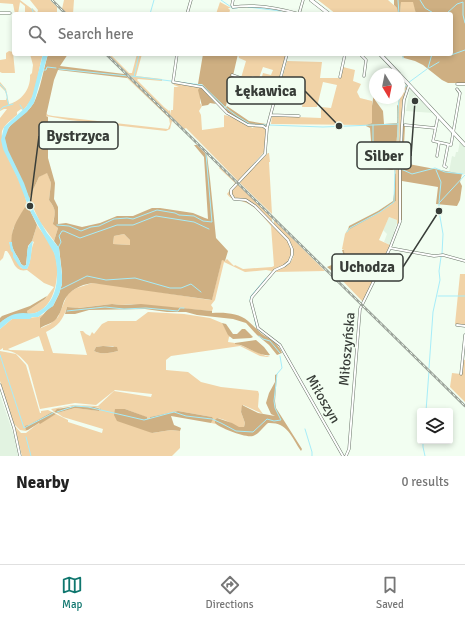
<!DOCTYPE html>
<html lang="en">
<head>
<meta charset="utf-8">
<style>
  :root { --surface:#fff; --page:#f6f6f6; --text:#222; --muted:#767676; --line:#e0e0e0; --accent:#0f766e }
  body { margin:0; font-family:Signika,sans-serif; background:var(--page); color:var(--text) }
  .controls { position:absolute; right:12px; bottom:12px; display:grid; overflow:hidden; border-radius:4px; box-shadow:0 2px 6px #0003 }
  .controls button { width:36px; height:36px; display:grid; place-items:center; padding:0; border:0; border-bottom:1px solid var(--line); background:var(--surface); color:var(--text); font:20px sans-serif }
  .compass { position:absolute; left:369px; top:68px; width:36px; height:36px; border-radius:50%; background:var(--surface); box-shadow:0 2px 6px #0003; rotate:170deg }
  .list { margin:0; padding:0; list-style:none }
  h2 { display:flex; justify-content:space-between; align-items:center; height:52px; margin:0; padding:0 16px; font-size:17px }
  h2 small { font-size:13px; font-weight:400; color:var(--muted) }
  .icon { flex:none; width:22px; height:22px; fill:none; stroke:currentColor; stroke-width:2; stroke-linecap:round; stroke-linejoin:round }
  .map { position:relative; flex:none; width:465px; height:456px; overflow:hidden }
  .search { position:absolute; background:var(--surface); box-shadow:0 2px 6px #0003; left:12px; right:12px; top:12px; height:44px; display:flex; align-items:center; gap:10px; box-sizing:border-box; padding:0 14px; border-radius:4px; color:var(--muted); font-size:15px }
  .sheet { height:108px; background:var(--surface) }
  nav { display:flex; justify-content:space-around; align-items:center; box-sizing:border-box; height:56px; border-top:1px solid var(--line); background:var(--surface); font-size:11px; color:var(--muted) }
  nav a { display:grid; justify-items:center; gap:2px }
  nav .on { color:var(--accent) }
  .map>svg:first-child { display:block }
</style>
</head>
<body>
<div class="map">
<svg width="465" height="456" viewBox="0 0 465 456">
  <rect width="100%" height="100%" fill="#f2fef1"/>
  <path fill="#e2f3e1" d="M105,54H108L184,129L182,130Z
    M410,88L433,113L406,111Z
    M460,141L465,146V174L449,172L452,156L455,157L456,152H458Z
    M389,217L398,220L394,231L396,232L390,245L384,242L387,234L383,230Z
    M0,395L14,436L18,456H0Z"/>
  <path fill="#f1d3a7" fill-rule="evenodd" d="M0,0H20L32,9V8L36,12L35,14H30L25,12V6L20,2L18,14H15L13,4L0,3Z
    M30,0H50L57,7V14H37L38,10Z
    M64,0H74L73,14H67L62,9Z
    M318,0H388L397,8L398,14H336Z
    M220,2L231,8H228L230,10L229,14H216Z
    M401,2H414L416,14H400Z
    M9,51L13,52L15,73H2L0,72V60L6,59V53Z
    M30,54H43C37,72 38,97 23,110L21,109L17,112V115C11,120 5,124 2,131C0,147 12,164 18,178C22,186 25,195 27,204L13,229L12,242H9L12,250L21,268L27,269C32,260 30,250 34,242L32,241L37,225C44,235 51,244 55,255C61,274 55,314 28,314L27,311L45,299L54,287L44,283L27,270C13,273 14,259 7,251H5L3,258L0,261V118L7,109H4L0,111V100H6L7,97L5,91L0,86V82L6,89L9,104C22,101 31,88 30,75L32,73L33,65Z
    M108,54H110L129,73H132L137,54H142L136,76L162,79V81L138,79L137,80L164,107L169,111L170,110L171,115V110H173L174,87H179L174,85L173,83L200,87V103L202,106L199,111L201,115L202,130L224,127V115C234,116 243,124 253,128L254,126L264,128L266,131L264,152L238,181L186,128L184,129Z
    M238,54H286L276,89L260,83L263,73L271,75L273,70L263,67L259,78L252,76L250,81L241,78L246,61L239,58Z
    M287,61L322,62L320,78H339L340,79L343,67L355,70L353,81L361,84L357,92L360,98L372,101V123L366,125L271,124L272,116L321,118V107L331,108L337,85L323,82L317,107H302L303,102L279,89Z
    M128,77L171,118L170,127L171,119L182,130L172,121L170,129L166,131L69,120L46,116V113L48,115L53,116L168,129L170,124L169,118L127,78Z
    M407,84L408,85L405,91L404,89L403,90L405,93L403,100L399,179L400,220L399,224H397V220L389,217L379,240L390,245L363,302L337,275L346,260L344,250L342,249L345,234L348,229H349L377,214L396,201V174L395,173L394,169L398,125V102L402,90Z
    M268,153H269L270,162H269L272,214L239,182Z
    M220,167L237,183L230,191L232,198L246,201L251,204L287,240C292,247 294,258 286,264C283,267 278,267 275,269C272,271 269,276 266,279L272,271L266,270L245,272L224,262L215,300L211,305L213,308L212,311L131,304L121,305L112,304L78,308L67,307C63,320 58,326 46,332L53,353L87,355L80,331H83L86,334L90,336L92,332L94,334L102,324L108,321H136L148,312L184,314L210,318L222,323L230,337H229L228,342L235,343L266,356H270L267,357L260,356L240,346L171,356L166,360V370L188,372L201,382L221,387L258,391L259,394L258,407L263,414L243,405L241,412L245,423L244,427L239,428C232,423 224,419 217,418L215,423L216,424L211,423L212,417L178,411L150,417V419H146V417L125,409L115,410L152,433L171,430L180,431V448L172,456H22L14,425L21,433H26L36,425L56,414L68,420V422L102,433L103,429L63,417L57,413L75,408L100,411V408C88,406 64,403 54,412L51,409L73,405L98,406L114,391L151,397L152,394L115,390L96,405L75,403L40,409L28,365C20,356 16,351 3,350V348L0,350V329L12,319L38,317L43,314L40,318L41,328L50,324L58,317L68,293L77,288L92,283L115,285L210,300L212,299L222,259L225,261L227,259L234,266L235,265L243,269L272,267L274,266L271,226C264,218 255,205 244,202C237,199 232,201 227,194L235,183L219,168ZM39,336L44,351L10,350L8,349ZM103,346H113L118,351C111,353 101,355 94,351L96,347Z
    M47,172L51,183L49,200C56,210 56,211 53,222L58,228L54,241L40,222L29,199L39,177Z
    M238,184L272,218V223L250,202L233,197L231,192Z
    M274,220L325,271L275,272C279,268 285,268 289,264C302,250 284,234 274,225Z
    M124,234L130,240V245L113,244L114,236Z
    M460,274H465V325L455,324Z
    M0,351L16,354L26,365L40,413H41V411L48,410L52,412L29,425L26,429L28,430L26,431L20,430L13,423L0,381Z
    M463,359L465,360V402L450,387L452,373L461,374Z"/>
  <path fill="#ceaf82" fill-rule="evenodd" d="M394,0H465V83H448L442,80L423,65L415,61L404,58L401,55L422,54L427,56L428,54H451V14H416L413,2H401L400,14H398L397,8L394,5Z
    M48,54H68L60,66L124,74L125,73L128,77L127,78L58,70L54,80L46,116L48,117V158L55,183L54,199L58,207V224L66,223L82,227L100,223L117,216H133L152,208H160L193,213L205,218L208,219L204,157L194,145H197L207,155L210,179L216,238L228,251L225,261L222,260L212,300L92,283C80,285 69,290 64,301C62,306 61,312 58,316C54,324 46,324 40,328V318L49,308L53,306L59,294L62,284V273L59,248L54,241L58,228L53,224C55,212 57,211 49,200L51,183L47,173L39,177L29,199C24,179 9,162 5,142C2,126 23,117 31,107C39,98 44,67 48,54ZM124,234L130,240V245L113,244L114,236Z
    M203,54H238L226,106L224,108L202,84H198Z
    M200,87H201L216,104L210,103L208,105L202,106L198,90Z
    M375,91V100L383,111L384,124L397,123V106L399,103L398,125L394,169L392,170L375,168L373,165L370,128L366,126V125L372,123V106L374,92Z
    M227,106L249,121L266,124V126L249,124L228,113L225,109Z
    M403,126H405L403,163L462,174L460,182L462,186L460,200L457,206L436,204L438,187L402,181V220H401L400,173Z
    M395,173L396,174V201L377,214L348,230L349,226L378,211L393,201L395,187Z
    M27,204L37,225L32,241L28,246L26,265L24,266L21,264C19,258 14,253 12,246C9,230 19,217 27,204Z
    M342,250H344L346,260L337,275L327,267L343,260L344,256Z
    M47,296L45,299L27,311L28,314C18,313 8,316 0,323V318L2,316L30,306Z
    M112,304L121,305L141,304L212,311V313C224,312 239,313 248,321C253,325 257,330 262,334C270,339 279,344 282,353L277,355L269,345L257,335L246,323L233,319L197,315L186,312H167L145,309L89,310L75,314H65L67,307L79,308Z
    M222,323L226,324L233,334H237L242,329H245L253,337L251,338L233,339L228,335Z
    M256,340L264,347L270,355C258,357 247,345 235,344V343Z
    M103,346L117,347L118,351C111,353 101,355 94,351L96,347Z
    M277,374L275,401L276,408L302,449L301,451C291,436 287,422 268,423C263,427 259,434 253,436C245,438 220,428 215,423V420L217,418L232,423L239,427H244L245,423L241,412L242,405L258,413L275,416L271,414L266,403L269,393L275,382V375Z
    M75,406L94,407L101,409L99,411L75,408L57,413L54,412L57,409Z
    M115,409H125L147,417V419H150V417L178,411L212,417L213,419L211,423L171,416L174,425L181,428L180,431L171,430L152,433L117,421L114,415Z
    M52,412L56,414L40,424L39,423L28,430H26L25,426L29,425Z"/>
  <path fill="#a7edf9" d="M43,54H48L34,103L27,112L9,127L5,138L8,150L24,183L34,211L47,233L59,248L62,275V284L59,294L53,306L38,317H32L30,319H12L0,329V323C6,317 14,313 23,313C27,313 31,314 35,313C59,304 60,273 54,253L31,213L17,177L3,149L1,140L4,127L26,107L32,97Z
    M33,241C31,248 32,262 27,269H23L19,266L13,257V253L11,251L9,242H12C12,251 18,256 21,264L24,266L26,265C28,256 25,246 33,241Z"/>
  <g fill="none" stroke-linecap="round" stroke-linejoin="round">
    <path stroke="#a7edf9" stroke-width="1" d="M221,0L231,7
      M398,0L399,14
      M420,0L425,8L435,14
      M248,7L281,11
      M232,8H237
      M32,9L34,14
      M150,14L154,0
      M446,14L457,4L463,2V15L465,23
      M403,54V58
      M451,55L465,50
      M428,68L432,54
      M429,68L439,62
      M59,69L128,76
      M43,70H46L47,67L56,68
      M131,76L171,81
      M134,77L139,54
      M178,82L202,85L225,107L237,116L250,124L267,125
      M408,83L427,69
      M0,84C10,93 5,96 9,105
      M20,105L24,111
      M0,110L3,107L13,104
      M398,122C398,109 397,94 407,85
      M269,125L323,127L398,124
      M373,125V160L375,165L399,169
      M398,140V123
      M401,169L412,174L435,168L445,172L463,174
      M436,170L441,182L439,202
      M57,225L69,226L81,231L91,227L99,226L114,219L127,218L133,219L157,210L175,213L179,215L194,216L203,221L212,222L206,154
      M347,232L350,228L380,212L394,202L395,168
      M58,248L61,242L59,236L62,231H64L80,238L117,225H133L156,216L194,222L209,229
      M442,254L443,234L439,211V203L465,175
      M61,289L87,276L106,280L135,278L170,288H181L191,284L201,292
      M438,296H465
      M250,300L251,296L266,278
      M67,311L105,307L124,309L146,308L178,311L180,308H184
      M254,315L256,326
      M259,336L263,339L270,341L280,353
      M0,355L24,428L53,413
      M429,368L433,312L440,280L439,271L441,257
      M426,411L429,371
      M57,412L75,406L88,407L144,420L174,412L186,416L212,419L221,423L236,431L253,432L267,419L274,421L281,420L275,408L274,401L277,374L282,368L280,356
      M305,429L312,452V456
      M26,437L31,456
      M423,441V447L425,456"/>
    <defs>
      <path id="minor" d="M233,0L232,5L233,7C254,4 279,8 299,14
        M0,13H10
        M187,14L191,0
        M299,14L303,0
        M177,54L173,82L202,87L227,113L248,125L263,126L267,129L265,154L231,190V194L234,199L246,200L255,206L288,240L292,249V255L289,262L284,266L275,270L252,297L251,301L258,328L280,345L343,456
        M360,54L366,60L364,76
        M232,75L287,94L295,99
        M340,77L345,54
        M457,84H465
        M271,115L299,116
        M438,116L433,141L451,145L460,93L457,89
        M405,125L435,128
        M267,128L287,54
        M437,156L439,143
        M446,167L444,166L448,145
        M390,248L434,256L443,255L465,261
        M457,325L465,326
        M461,374L465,335
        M0,385L14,428L20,456
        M346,456L349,449L360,309L390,248L400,222V168L402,125L404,100L409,85"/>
      <path id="tertiary" d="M311,0L329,14
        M380,54L399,74
        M399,74L465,145"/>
    </defs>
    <use href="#minor" stroke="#6a7569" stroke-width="3"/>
    <use href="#tertiary" stroke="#6a7569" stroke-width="4"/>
    <use href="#minor" stroke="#fff" stroke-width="2"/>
    <use href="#tertiary" stroke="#fff" stroke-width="3"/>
    <defs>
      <path id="rail" d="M52,0L66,14
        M106,54L465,406"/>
    </defs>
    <use href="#rail" stroke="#9aa299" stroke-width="2.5"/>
    <use href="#rail" stroke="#f2fef1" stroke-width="1" stroke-dasharray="3" stroke-linecap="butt"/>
  </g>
  <g text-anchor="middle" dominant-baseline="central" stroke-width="3" stroke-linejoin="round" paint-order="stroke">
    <g font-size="14" fill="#383d38" stroke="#f2fef1">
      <text transform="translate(347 349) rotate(-85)">Miłoszyńska</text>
      <text transform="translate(323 399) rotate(60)">Miłoszyn</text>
    </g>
  </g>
  <path fill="none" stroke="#383d38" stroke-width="1.5" d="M339 126L305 91M30 206L39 136M415 101L411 156M439 211L403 267"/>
  <g fill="#383d38" stroke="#f2fef1" stroke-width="1.5">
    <circle cx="339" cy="126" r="4"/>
    <circle cx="30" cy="206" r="4"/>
    <circle cx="415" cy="101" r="4"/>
    <circle cx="439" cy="211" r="4"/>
  </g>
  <g fill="#f2fef1" stroke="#383d38" stroke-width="1.5">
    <rect x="227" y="77" width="78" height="27" rx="4"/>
    <rect x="39" y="122" width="79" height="27" rx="4"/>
    <rect x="357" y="142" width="54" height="27" rx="4"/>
    <rect x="332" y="254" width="71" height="27" rx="4"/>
  </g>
  <g font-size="15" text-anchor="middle" font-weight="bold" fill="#383d38">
    <text x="266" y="96">Łękawica</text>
    <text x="78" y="141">Bystrzyca</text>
    <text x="384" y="161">Silber</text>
    <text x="367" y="272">Uchodza</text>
  </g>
</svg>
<div class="controls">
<button><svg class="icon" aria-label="layers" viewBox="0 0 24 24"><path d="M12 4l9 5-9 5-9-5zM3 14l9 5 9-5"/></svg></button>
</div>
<svg class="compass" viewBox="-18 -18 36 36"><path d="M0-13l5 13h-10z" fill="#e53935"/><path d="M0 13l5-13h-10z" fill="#767676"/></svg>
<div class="search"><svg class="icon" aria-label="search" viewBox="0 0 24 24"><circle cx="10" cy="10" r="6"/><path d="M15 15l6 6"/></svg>Search here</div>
</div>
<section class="sheet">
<h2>Nearby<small>0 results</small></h2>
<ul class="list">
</ul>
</section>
<nav>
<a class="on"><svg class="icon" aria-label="map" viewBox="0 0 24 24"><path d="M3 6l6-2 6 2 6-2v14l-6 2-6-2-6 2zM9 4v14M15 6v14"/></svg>Map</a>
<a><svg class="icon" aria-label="directions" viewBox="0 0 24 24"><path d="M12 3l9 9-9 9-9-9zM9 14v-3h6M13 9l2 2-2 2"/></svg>Directions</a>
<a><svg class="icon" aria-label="saved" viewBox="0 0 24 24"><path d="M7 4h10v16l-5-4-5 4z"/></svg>Saved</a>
</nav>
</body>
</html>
